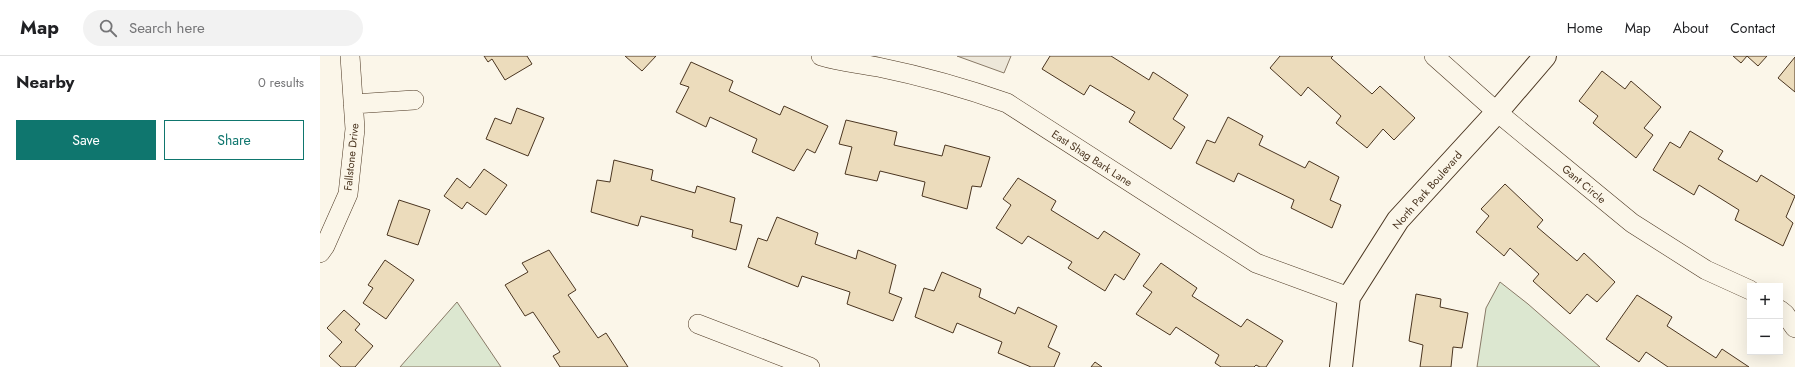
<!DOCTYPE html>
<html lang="en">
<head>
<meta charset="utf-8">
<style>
  :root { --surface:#fff; --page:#f2f2f2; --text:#202124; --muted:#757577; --line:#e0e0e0; --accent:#0f766e }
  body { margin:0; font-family:Jost,sans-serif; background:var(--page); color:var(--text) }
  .controls { position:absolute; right:12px; bottom:12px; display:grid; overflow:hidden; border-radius:0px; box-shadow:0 4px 16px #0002 }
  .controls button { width:36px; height:36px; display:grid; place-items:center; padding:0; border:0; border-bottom:1px solid var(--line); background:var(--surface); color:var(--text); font:20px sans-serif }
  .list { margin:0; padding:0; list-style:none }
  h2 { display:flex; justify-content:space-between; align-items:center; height:52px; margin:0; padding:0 16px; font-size:17px }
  h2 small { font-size:13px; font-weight:400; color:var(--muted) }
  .actions { display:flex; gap:8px; padding:12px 16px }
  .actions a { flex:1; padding:9px 0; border:1px solid var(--accent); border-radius:0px; text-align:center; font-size:14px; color:var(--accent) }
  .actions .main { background:var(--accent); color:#fff }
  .icon { flex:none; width:22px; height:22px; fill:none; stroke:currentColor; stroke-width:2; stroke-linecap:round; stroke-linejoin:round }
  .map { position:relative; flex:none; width:1475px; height:311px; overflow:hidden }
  header { display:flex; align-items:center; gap:24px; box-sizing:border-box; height:56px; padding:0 20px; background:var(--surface); border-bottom:1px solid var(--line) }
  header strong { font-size:19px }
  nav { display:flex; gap:22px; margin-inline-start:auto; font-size:14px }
  .search { width:280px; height:36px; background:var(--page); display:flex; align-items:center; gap:10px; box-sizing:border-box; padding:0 14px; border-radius:22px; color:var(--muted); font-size:15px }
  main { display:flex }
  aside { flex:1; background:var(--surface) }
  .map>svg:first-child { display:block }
</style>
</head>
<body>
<header>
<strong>Map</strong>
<div class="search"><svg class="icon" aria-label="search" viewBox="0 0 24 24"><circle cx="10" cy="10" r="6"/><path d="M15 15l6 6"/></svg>Search here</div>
<nav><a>Home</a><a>Map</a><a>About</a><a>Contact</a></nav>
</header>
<main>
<aside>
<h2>Nearby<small>0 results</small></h2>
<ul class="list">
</ul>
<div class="actions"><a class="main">Save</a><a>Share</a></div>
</aside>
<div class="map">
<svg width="1475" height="311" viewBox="0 0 1475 311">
  <rect width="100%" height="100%" fill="#fbf6e9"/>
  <path fill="#dce7d0" stroke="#887966" d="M1180,226L1208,248L1280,311H1157L1166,252Z
    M137,246L181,311H80Z"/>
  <path fill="#ede7d9" stroke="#887966" d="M637,0H691L684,17Z"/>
  <path fill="#ecdcbc" stroke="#4a3520" d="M164,0H207L212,8L185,24L172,3L168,6Z
    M305,0H336L322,15Z
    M730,0H791L829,24L833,16L868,39L853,63L865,71L851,93L809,66L815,56L770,29L764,39L722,13Z
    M960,0H1013L1011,2L1052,38L1060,30L1095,62L1074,84L1063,73L1047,92L1016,67L1021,60L988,31L981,40L950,12Z
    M1413,0H1447L1438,10L1427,0L1421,7Z
    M1475,1V36L1458,22Z
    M371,6L413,25L409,35L460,59L464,50L508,70L495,97L487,93L474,115L432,96L437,83L390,61L386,71L356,56L369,31L360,28Z
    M1282,15L1305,33L1311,25L1341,51L1324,72L1333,79L1316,102L1273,67L1278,60L1259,45Z
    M197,52L224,62L208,100L166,83L175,62L191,68Z
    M908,61L943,80L939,89L985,112L989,105L1019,121L1010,144L1021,149L1012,172L971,152L974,144L918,117L914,126L876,107L887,84L895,87Z
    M526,64L577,76L574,89L622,100L625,89L670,101L661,131L652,130L647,153L602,140L605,126L560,115L557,125L525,118L532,91L519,88Z
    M1370,75L1403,95L1398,103L1437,126L1441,119L1475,140L1466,161L1473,167L1463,190L1415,164L1419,154L1379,129L1374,139L1333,114L1350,86L1360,92Z
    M294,104L333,114L331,124L375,137L377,130L415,142L410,166L422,169L416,194L372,181L373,174L321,160L318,170L271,156L277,124L290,126Z
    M164,113L187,129L166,159L147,146L142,153L124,140L137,122L150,132Z
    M698,122L736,145L731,154L778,183L784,175L820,198L804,224L795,218L785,235L748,212L752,206L708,180L702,188L676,172L691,149L683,143Z
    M1185,128L1223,164L1217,171L1257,205L1264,197L1295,226L1277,246L1267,238L1250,258L1213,225L1219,218L1190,192L1184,200L1156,176L1169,160L1161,153Z
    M79,144L110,154L98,189L67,179Z
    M457,161L498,177L495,188L536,203L538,194L576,209L569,237L582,242L573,265L527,248L530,236L482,220L478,231L428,211L438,182L447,185Z
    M229,194L256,234L248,239L278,282L286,277L308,311H240L233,300L240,296L213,256L205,260L185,229L208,216L202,207Z
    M65,204L94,224L66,263L43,247L53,232L48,229Z
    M841,207L877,232L872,240L921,271L927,263L963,285L946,311H940L936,309L934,311H901L895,307L899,299L856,271L850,279L816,258L832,236L823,230Z
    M622,216L661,233L659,241L695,258L698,251L737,270L728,291L740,297L734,311H711L678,297L682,286L637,267L633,277L595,261L604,232L614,235Z
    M1096,238L1121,243L1120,251L1148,257L1142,292L1133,291L1131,311H1100L1103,289L1089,285Z
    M1317,239L1352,261L1347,270L1396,302L1402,293L1429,311H1348L1326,296L1319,306L1286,283Z
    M24,254L40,268L35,274L53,290L35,311H21L9,300L22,286L7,272Z
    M775,306L782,311H771Z"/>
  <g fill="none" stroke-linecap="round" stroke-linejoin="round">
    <defs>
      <path id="minor" d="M501,0C520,6 538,7 558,11C602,20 645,32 687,47L936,207L1029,241
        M1114,0L1177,56L1312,167L1386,214L1430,234
        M33,48L94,44
        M0,197L5,190L28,138L35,73L30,0
        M1460,254L1465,258L1475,272
        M378,268L490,311"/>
      <path id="tertiary" d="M1021,311L1029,241L1078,164L1177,56L1225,0"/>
    </defs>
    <use href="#minor" stroke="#4a3520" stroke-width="20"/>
    <use href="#tertiary" stroke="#4a3520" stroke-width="24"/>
    <use href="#minor" stroke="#fbf6e9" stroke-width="19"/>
    <use href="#tertiary" stroke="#fbf6e9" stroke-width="22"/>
  </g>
  <g text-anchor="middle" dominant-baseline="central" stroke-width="3" stroke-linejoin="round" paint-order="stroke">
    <g font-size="11" fill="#4a3520" stroke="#fbf6e9">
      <text transform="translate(31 101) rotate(-84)">Fallstone Drive</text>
      <text transform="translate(772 102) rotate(33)">East Shag Bark Lane</text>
      <text transform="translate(1264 128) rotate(40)">Gant Circle</text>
      <text transform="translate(1107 134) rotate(-49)">North Park Boulevard</text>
    </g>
  </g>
</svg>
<div class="controls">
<button>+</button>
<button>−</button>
</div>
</div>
</main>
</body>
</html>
